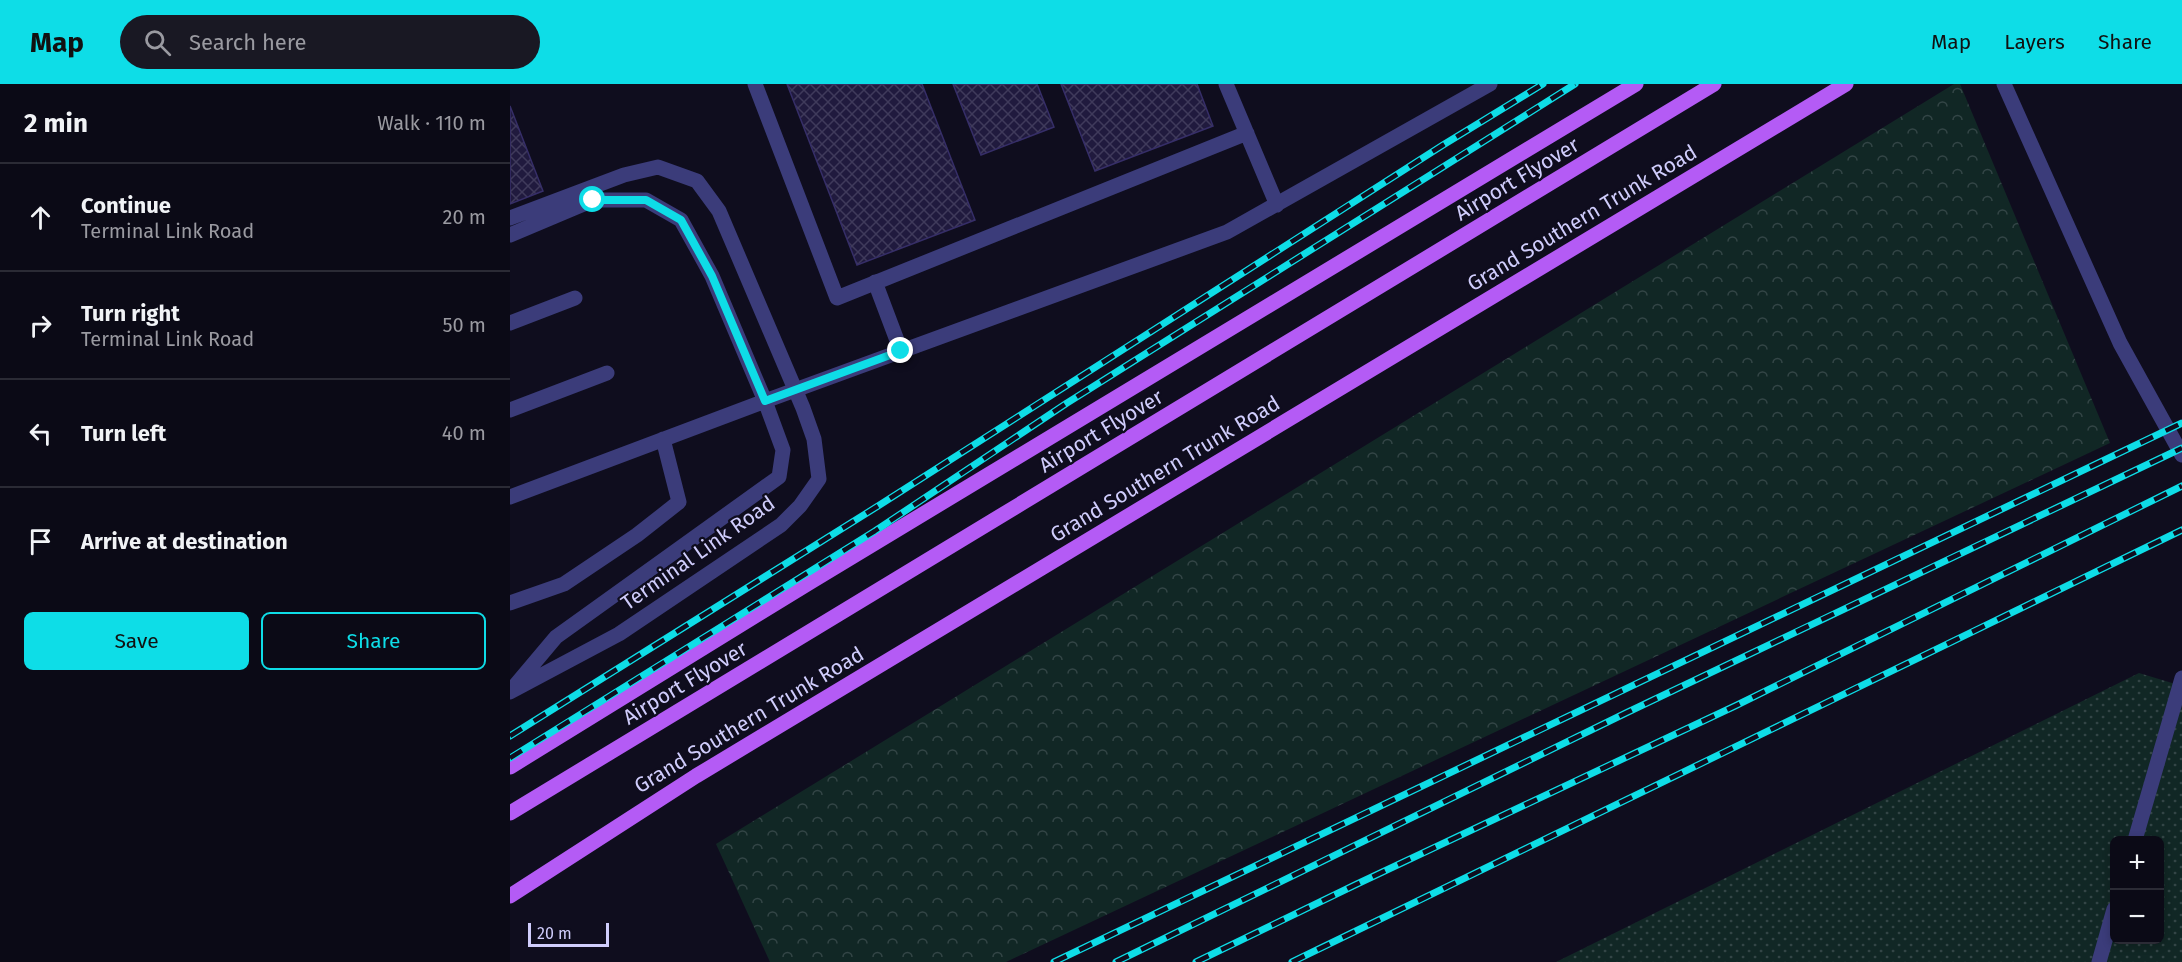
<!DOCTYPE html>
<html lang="en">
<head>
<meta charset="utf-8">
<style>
  :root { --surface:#0b0a16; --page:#191823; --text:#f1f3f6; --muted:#9a9aa1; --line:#2b2b35; --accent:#0edde7 }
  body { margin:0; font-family:"Fira Sans",sans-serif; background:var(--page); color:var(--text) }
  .controls { position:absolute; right:18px; bottom:18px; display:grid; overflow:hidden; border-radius:9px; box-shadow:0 3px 9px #0003 }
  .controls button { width:54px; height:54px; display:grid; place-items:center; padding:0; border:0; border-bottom:2px solid var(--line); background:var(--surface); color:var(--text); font:30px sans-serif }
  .scale { position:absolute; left:18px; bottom:15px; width:81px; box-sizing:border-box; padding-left:6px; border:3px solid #d0cdfc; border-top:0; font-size:16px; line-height:21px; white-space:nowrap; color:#d0cdfc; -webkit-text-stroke:4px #0f0d1e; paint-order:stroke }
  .stop { position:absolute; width:18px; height:18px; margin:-14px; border:4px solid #0edde7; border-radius:50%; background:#fff }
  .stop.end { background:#0edde7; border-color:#fff; box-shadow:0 2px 6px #0008 }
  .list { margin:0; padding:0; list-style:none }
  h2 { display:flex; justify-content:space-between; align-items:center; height:78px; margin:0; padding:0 24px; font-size:26px }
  h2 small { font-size:20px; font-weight:400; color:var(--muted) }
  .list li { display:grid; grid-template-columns:39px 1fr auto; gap:18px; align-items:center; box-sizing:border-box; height:108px; padding:0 24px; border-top:2px solid var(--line) }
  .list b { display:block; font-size:22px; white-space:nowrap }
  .list p { margin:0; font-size:20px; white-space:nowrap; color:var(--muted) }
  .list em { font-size:20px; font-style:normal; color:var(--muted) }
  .actions { display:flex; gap:12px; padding:18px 24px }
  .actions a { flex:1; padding:14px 0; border:2px solid var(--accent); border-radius:9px; text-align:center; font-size:21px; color:var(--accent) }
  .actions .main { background:var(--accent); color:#111 }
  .icon { flex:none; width:33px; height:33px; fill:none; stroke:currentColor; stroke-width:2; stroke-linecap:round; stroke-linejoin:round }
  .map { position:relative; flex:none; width:1672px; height:878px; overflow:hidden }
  header { display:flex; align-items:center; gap:36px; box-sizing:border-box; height:84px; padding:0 30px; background:var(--accent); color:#111 }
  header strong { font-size:28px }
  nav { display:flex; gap:33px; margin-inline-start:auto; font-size:21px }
  .search { width:420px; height:54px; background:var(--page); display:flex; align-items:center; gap:15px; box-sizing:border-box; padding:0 21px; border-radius:33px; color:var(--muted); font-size:22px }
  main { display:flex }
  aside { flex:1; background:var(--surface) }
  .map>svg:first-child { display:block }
</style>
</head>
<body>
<header>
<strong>Map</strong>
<div class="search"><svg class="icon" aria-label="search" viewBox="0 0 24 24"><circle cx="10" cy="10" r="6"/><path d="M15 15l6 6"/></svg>Search here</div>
<nav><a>Map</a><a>Layers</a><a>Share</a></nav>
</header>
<main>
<aside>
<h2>2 min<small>Walk · 110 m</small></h2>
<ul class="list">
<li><svg class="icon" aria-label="ahead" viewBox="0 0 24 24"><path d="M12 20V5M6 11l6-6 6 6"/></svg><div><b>Continue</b><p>Terminal Link Road</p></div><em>20 m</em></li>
<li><svg class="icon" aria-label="right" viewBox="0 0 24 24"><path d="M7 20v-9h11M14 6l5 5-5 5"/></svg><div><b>Turn right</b><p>Terminal Link Road</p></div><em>50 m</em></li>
<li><svg class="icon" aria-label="left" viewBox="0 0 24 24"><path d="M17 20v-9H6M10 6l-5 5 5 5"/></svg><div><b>Turn left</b></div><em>40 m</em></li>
<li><svg class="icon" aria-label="arrive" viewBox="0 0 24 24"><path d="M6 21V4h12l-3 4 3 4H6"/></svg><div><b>Arrive at destination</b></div></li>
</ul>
<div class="actions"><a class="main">Save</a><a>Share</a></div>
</aside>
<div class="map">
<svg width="1672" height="878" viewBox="0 0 1672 878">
  <defs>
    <pattern id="grass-dots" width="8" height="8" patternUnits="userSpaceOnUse" patternTransform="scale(1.5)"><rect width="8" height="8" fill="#112725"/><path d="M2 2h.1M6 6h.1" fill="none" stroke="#334546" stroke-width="1.8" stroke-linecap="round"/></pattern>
    <pattern id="park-crowns" width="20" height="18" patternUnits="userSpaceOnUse" patternTransform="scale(1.5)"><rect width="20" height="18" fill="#112725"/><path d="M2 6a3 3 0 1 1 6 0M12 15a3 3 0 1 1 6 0" fill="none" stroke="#334546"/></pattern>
    <pattern id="building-cross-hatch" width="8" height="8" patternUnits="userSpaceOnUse" patternTransform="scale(1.5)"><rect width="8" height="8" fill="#201a3e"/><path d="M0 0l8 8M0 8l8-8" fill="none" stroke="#3f3a5b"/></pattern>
  </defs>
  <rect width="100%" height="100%" fill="#0f0d1e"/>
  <path fill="url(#grass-dots)" fill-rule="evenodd" d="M1629,589L1672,602V878H1046ZM1604,756H1650V856H1604Z"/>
  <path fill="url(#park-crowns)" d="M1444,0H1450L1600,359L496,878H260L206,760Z"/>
  <path fill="url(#building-cross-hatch)" stroke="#362e68" stroke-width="1.5" d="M277,0H412L465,136L347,181Z
    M443,0H527L544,43L471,71Z
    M551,0H687L703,42L585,87Z
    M0,22L33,107L0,120Z"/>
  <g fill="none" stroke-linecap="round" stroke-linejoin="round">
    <path stroke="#3b3c7a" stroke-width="15" d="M245,0L327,214L737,49
      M716,0L767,121
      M1494,0L1610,259L1672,371
      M0,134L114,91L148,83L187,97L209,127L293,324L304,355L309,395L290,422L271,441L109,550L0,608
      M0,151L83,116H136L171,136L202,192L255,317L273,366L269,393L46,553L4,603
      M365,198L391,267
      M0,239L65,214
      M0,326L97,289
      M0,413L255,317L717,148L980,0
      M0,519L54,500L127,451L169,418L153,355
      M1625,756L1672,594
      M1589,878L1604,825"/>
    <path stroke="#b45bf5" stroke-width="15" d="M0,683L302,497L1126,0
      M0,729L1204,0
      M0,812L186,692L1336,0"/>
    <defs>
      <path id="rail" d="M0,652L368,422L933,61L1033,0
        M0,674L365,447L557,319L1065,0
        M544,878L1672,339
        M606,878L1118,628L1672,364
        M686,878L847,800L1225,622L1672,402
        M782,878L1672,446"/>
    </defs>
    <use href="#rail" stroke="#0edde7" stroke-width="7"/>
    <use href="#rail" stroke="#0f0d1e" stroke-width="4.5" stroke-dasharray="14" stroke-linecap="butt"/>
  </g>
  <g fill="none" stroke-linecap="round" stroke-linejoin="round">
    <path stroke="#0edde7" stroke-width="8" d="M83,116H136L171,136L202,192L255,317L391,267"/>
  </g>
  <g text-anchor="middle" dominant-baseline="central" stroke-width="4.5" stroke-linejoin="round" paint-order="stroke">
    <g font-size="21" fill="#d0cdfc" stroke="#0f0d1e">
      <text transform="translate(1007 95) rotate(-31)">Airport Flyover</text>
      <text transform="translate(1072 134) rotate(-31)">Grand Southern Trunk Road</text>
      <text transform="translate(591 347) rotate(-31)">Airport Flyover</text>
      <text transform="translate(655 385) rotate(-31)">Grand Southern Trunk Road</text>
      <text transform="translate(188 469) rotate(-35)">Terminal Link Road</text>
      <text transform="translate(175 599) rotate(-31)">Airport Flyover</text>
      <text transform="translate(239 636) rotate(-31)">Grand Southern Trunk Road</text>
    </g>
  </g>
</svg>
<div class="controls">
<button>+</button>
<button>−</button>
</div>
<div class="scale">20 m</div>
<div class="stop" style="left:83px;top:116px"></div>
<div class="stop end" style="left:391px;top:267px"></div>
</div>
</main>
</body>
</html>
